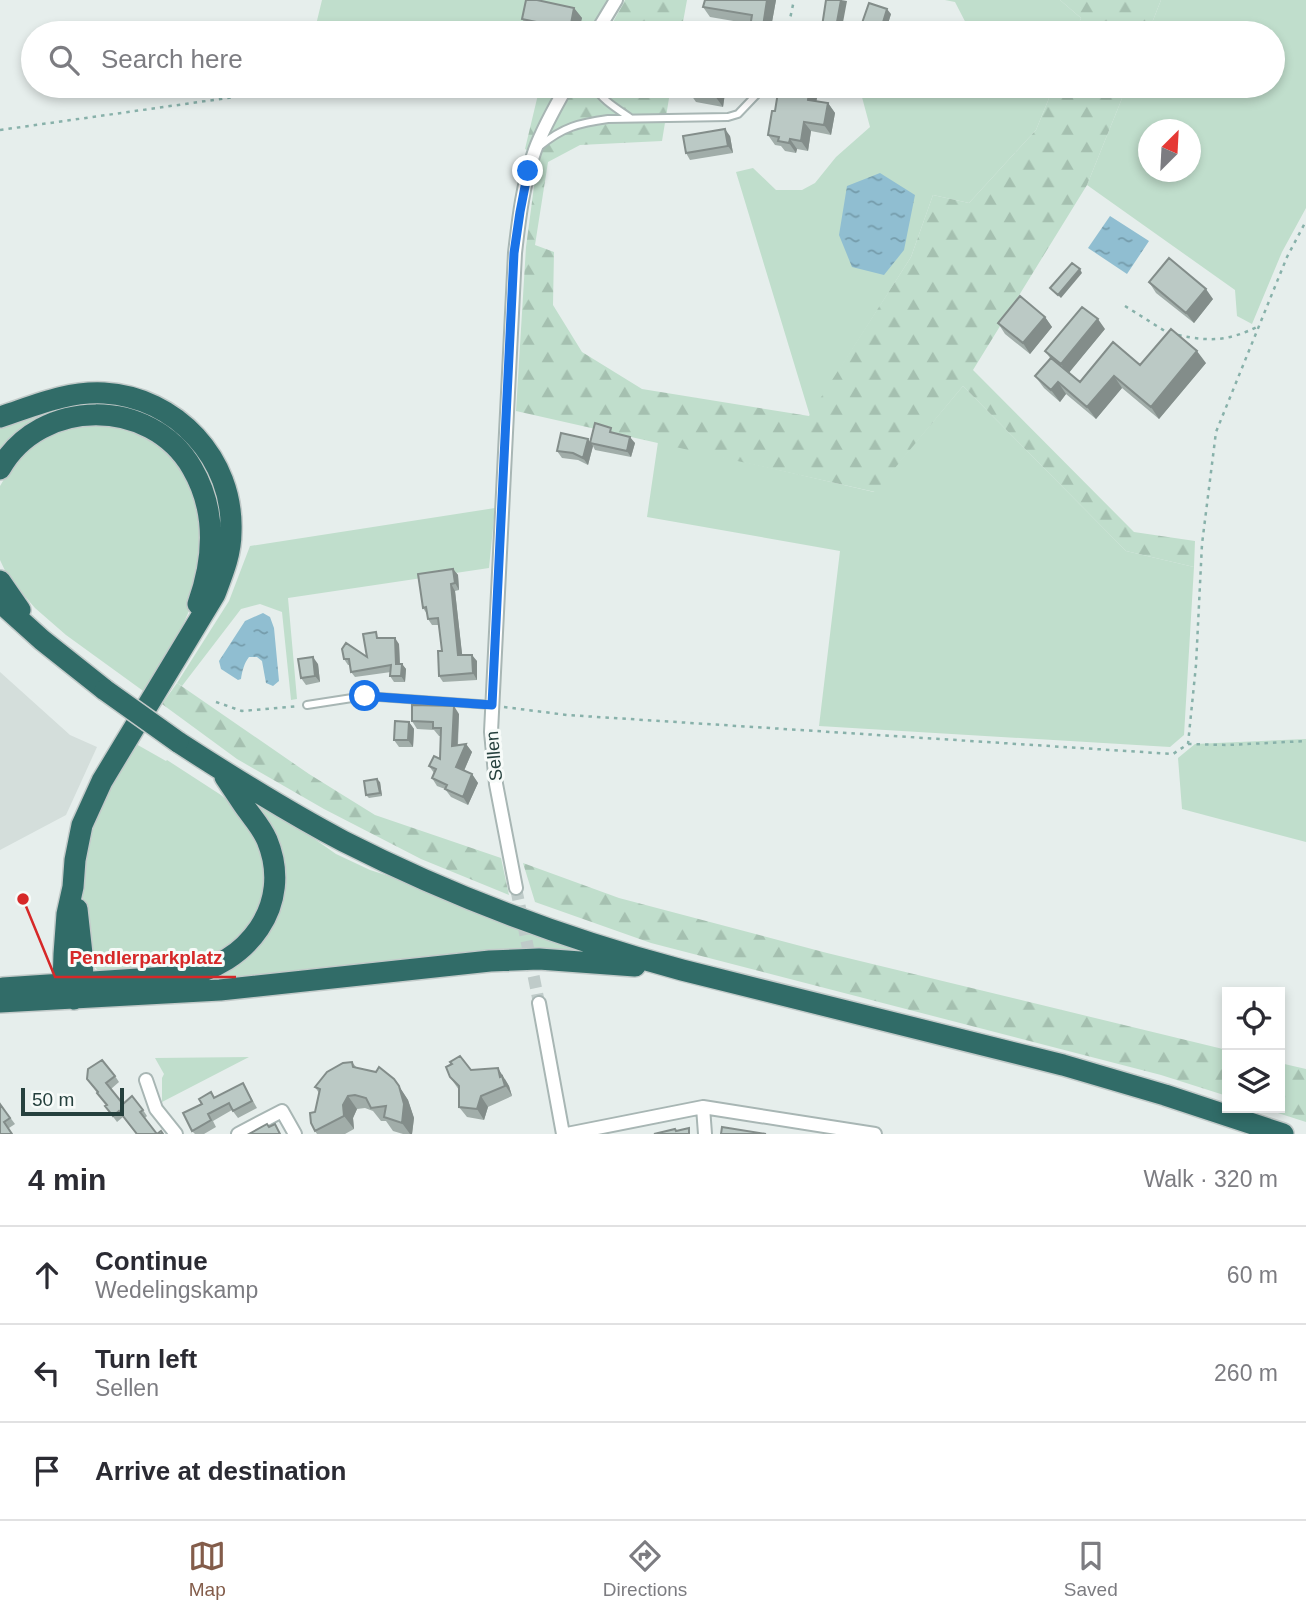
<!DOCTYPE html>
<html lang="en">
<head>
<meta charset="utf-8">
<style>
  :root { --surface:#fff; --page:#f2f2f3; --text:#2b2b33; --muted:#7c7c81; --line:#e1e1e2; --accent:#835c4a }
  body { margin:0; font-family:Arial,sans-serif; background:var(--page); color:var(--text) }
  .controls { position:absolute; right:21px; bottom:21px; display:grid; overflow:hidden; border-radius:0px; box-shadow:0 4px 10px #0003 }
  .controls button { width:63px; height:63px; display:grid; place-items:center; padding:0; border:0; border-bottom:2px solid var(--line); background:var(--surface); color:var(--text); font:35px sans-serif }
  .compass { position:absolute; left:1138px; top:119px; width:63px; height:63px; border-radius:50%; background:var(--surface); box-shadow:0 4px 10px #0003; rotate:24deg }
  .scale { position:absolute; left:21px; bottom:18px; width:103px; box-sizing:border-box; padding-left:7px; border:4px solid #25403d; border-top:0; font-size:19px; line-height:24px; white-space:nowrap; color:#25403d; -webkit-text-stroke:5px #f7fbf9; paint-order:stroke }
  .stop { position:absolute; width:21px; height:21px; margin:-16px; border:5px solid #1a73e8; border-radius:50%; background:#fff }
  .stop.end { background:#1a73e8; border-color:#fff; box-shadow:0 2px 7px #0008 }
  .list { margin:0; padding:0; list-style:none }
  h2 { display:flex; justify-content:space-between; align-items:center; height:91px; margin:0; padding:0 28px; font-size:30px }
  h2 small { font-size:23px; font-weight:400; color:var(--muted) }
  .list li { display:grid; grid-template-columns:46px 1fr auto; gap:21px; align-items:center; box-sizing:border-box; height:98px; padding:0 28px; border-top:2px solid var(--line) }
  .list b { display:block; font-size:26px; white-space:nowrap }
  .list p { margin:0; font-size:23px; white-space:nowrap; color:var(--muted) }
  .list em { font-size:23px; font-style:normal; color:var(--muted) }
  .icon { flex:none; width:38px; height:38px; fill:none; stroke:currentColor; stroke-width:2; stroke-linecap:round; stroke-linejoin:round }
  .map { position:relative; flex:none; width:1306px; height:1134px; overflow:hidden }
  .search { position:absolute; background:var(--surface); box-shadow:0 4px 10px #0003; left:21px; right:21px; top:21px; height:77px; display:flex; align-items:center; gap:18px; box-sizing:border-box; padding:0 24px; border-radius:38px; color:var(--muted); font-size:26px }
  .sheet { height:385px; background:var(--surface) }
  nav { display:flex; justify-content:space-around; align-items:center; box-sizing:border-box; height:98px; border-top:2px solid var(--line); background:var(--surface); font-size:19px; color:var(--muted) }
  nav a { display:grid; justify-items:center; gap:4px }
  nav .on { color:var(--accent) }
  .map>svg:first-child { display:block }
</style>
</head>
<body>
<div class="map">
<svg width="1306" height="1134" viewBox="0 0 1306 1134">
  <defs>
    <pattern id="forest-firs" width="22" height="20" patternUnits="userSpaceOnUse" patternTransform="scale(1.75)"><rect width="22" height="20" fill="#c0decc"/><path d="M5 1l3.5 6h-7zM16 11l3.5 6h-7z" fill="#a5c0b0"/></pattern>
    <pattern id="water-ripples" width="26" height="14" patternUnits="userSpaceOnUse" patternTransform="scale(1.75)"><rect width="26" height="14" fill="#90bed1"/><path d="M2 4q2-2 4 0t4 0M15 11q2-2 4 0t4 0" fill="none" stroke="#759cab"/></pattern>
  </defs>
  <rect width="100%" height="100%" fill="#e6eeec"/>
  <path fill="#d4dedb" d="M0,672L70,735L97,747L66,815L0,850Z"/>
  <path fill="#c0decc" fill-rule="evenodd" d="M322,0H611L593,32L588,33H314Z
    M945,0H1060L1081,18L1075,33H971L955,2Z
    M1161,0H1306V208L1282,252L1252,324L1237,316L1235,290L1087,185L1127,86H1273V33H1148ZM1148,130H1190V172H1148Z
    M859,86H1054L1036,130L969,203L933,195L911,257L810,416L736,172L753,168L776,190H802L815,183L836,157L870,127Z
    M963,386L1126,551L1194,567L1184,735L1170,747L819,726L840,551L647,517L658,442L874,492Z
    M93,400L145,410L192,443L218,487L224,543L204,474L110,408L0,456V424Z
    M117,423L161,445L190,478L205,534L194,597L189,611L179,634L146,693L66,635L35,608L8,577L0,560V486L18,456L59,428Z
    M495,508L489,568L288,598L297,699L291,700L282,612L260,604L241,609L182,686L177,683L229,601L250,546Z
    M1306,739V842L1182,809L1178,758L1195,744Z
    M136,744L166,761L167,760L221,795L242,813L252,826L266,864L262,904L244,937L202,964L99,971C87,962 89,946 86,932C80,889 81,845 100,804C110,784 124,764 136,744Z
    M256,803L306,833L336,854L370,870L408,882L598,955L292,978L105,987L203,979L276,904L254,807Z
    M249,1057L162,1102V1078L164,1074L155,1058Z"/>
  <path fill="url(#forest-firs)" d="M625,0H687L681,33H607Z
    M1060,0H1161L1148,33H1075L1081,18Z
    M540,86H671L662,141L580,145L548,162L535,245L554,252L553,305L582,352L642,389L809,416L911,257L933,195L969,203L1036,130L1054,86H1127L1087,185L973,370L1134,532L1195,541L1194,567L1126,551L963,386L875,492L516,411L526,247L538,156L525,149Z
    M177,683L309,774L375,815L501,858L509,895L421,859L324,809L237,759L162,704Z
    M523,863L619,898L827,953L1227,1050V1096L1161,1075L651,943L535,902Z
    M1280,1063L1306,1069V1122L1262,1108H1280Z"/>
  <path fill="url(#water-ripples)" d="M880,173L915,195L904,250L884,275L852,267L839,235L847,186Z
    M1110,216L1149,241L1127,274L1088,248Z
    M263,613L270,617L274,628L279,681L273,686L266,683L262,661L257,657H249C244,663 242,672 241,679L238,680L221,669L219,661L245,621Z"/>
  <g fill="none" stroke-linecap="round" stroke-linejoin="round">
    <path stroke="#bfcbc9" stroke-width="12" stroke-dasharray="12 6" stroke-linecap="butt" d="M516,888L539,1003"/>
    <defs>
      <path id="lane" d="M594,86C602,100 616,108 629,117
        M540,146C563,127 579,123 608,119L728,117L738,114L758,93
        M307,705L365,696L492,705"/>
      <path id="street" d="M596,33L616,0
        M516,888L496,784L491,732L515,253C519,218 523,183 535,150C543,128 555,107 567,86
        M539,1003L563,1134
        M146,1080L156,1109L176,1134
        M703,1107L705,1134
        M238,1134L282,1111L295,1134
        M567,1134L703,1107L875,1134"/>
      <path id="highway" d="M0,417C34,406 67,391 104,393C176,397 234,459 231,532C231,554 223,573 215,594L102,781L82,825L75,860L73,887L67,914L64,954L63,984L74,999
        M0,469C40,397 151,397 192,468C217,511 214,559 198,604
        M0,581L20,610
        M0,602L42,640L105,690
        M178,742C232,777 286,811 343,841C451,896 566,939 682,970L1063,1065L1165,1095L1283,1134
        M3,988L183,976C247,965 294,905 267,840C261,826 251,816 243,804C237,795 231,786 225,777
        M77,994L83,983L82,954L77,909
        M0,1002L220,990L490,961L539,959L635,966"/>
    </defs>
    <use href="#lane" stroke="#a8b6b4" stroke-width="10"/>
    <use href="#street" stroke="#a8b6b4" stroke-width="16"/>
    <use href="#highway" stroke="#c2cac9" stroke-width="24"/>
    <path stroke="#88b1aa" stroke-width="2.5" stroke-dasharray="3.5 5" stroke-linecap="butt" d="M787,33L794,0
      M855,33L863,20
      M0,130L313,86
      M1125,306L1168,333
      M1178,335C1212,342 1228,341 1259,326
      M216,702L242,711L299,706
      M504,707L567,715L1173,754L1188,744L1196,665L1202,544L1216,432L1287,257L1306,221
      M1188,744L1228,745L1306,741"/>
    <use href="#lane" stroke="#fff" stroke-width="6"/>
    <use href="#street" stroke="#fff" stroke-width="12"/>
    <use href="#highway" stroke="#316c68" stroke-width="21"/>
    <defs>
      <path id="highway-bridge" d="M105,690L178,742"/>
    </defs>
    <use href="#highway-bridge" stroke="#c2cac9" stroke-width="24" stroke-linecap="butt"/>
    <use href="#highway-bridge" stroke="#316c68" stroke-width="21"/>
  </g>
  <path fill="#a1ada9" d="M705,0H776L770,33H749L751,24L710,17L703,7Z
    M574,8L582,18L578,33H548L530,29L522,19Z
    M891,14L885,33H881L865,28L862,23Z
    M690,86H726L723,107L696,102L689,92Z
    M819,86L816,101L828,103L835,113L831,135L811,131L808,151L797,149L796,153L785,151L781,146L775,145L768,135Z
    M730,136L733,153L690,160L686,153Z
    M1149,282L1213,299L1194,323L1156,293Z
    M1045,317L1052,327L1030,354L1005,334L998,323Z
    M1105,329L1069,372L1080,382L1140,365L1206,363L1159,419L1122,388L1096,419L1066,394L1060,402L1044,388L1035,376L1050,358L1045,351Z
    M615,433L635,443L631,457L595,450L593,446L588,465L578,460L562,458L557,451L590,443Z
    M453,569L458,575L459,590L455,591L462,655L477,661V680L443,682L439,676L442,651L439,625H432L428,619L427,614L423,608Z
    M380,638L399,644L400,664H402L406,669L405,682H394L390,676L391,672L355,677L351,672L350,665H348L344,659L367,657Z
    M318,664L320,682L306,685L301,678Z
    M459,714L458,745L466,744L472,752L464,771L472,774L478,783L468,805L451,797L445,789L437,786L432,778L434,773L429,766L440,759L441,736H439L434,730L417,729L412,721Z
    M409,722L414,729L413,747H399L394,740Z
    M380,782L382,796L369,798L366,795Z
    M352,1062L357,1068L394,1079L408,1100L414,1118L412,1134H403L393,1131L386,1121H381L373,1111L365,1108L357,1109L353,1118L354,1129L345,1134H317L315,1131L319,1093L315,1087Z
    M471,1070L505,1079L509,1086L512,1096L488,1107L484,1120L467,1117L459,1107V1090L450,1077Z
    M115,1076L119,1082L111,1089L123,1104L143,1110L147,1116L145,1118L157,1134H163H136L123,1117L117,1122L105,1106L107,1105L87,1079Z
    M243,1083L257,1108L238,1118L232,1110L213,1121L216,1127L204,1134H195L192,1131L211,1092L215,1098Z
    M0,1104L15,1124L0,1134Z"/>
  <path fill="#838d8a" d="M767,0H776L770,33H762Z
    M841,0L847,1L841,33H835Z
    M574,8L582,18L578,33H573L570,29Z
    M887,9L891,14L885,33H884L881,29Z
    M717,86H726L723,107L715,96Z
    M810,86H819L815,110L808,100Z
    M828,103L835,113L831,135L824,125Z
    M804,122L811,131L808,151L801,141Z
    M725,129L730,136L733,153L728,146Z
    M790,139L797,149L796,153L789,143Z
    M1080,269L1082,273L1061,298L1058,295Z
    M1206,289L1213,299L1194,323L1186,313Z
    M1045,317L1052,327L1030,354L1023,343Z
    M1098,319L1105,329L1068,374L1061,364Z
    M1197,351L1206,363L1159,419L1151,407Z
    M1114,376L1122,388L1096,419L1087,407Z
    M1058,382L1066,394L1060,402L1051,390Z
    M630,437L635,443L631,457L627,451Z
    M588,439L593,446L588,465L583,458Z
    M453,569L458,575L459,590L455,583Z
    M451,584L455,591L463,662L458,655Z
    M395,638L399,644L400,669L396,664Z
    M472,655L477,661V680L473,673Z
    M313,657L318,664L320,682L315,676Z
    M402,664L406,669L405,682L401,676Z
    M454,706L459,714L457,754L452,746Z
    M409,722L414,729L413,747L408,740Z
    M466,744L472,752L462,775L456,767Z
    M472,774L478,783L468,805L463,797Z
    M377,779L380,782L382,796L380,793Z
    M498,1068L509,1086L512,1096L500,1077Z
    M399,1086L408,1100L414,1118L412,1134H410L402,1123Z
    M348,1096L357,1109L353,1118L354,1129L344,1116L343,1105Z
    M481,1096L488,1107L484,1120L477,1109Z"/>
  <path fill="#bbc9c5" stroke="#838d8a" stroke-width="2" d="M526,0H537L574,8L570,29L522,19Z
    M705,0H767L762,33H749L752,15L703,7Z
    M826,0H841L835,33H821Z
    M869,3L887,9L881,29L862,23Z
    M699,27L726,32V33H698Z
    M690,86H717L715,96L689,92Z
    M779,86H810L808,100L828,103L824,125L804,122L801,141L790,139L789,143L778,141L779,137L768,135L772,111H775Z
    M725,129L728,146L686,153L683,136Z
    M1169,258L1206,289L1186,313L1149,282Z
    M1072,263L1080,269L1058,295L1050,288Z
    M1020,296L1045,317L1023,343L998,323Z
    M1082,307L1098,319L1061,364L1045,351Z
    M1171,329L1197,351L1151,407L1114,376L1087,407L1058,382L1051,390L1035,376L1051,358L1080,382L1113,342L1140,365Z
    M595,423L611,428L610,432L630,437L627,451L590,443Z
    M561,433L588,439L583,458L573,453L557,451Z
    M453,569L455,583L451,584L458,655H472L473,673L439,676L438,651H442L438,618L428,619L426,607L423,608L418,574Z
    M376,632L377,638H395L396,664H402L401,676H390L391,665L351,672L349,659H344L342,649L346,643L367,657L363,634Z
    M313,657L315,676L301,678L298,659Z
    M412,705L454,706L452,746L466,744L456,767L472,774L463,797L445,789L447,785L432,778L436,769L429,766L434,756L440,759L441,728H433V722L412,721Z
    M395,721L409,722L408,740H394Z
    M377,779L380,793L366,795L364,781Z
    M460,1056L471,1070L498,1068L500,1077L502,1076L505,1086L481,1096L477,1109L459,1107V1086L450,1077L446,1067L452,1064L450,1062Z
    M102,1060L115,1076L106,1083L123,1104L132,1096L143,1110L140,1112L157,1134L161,1131L163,1134H137L119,1111L113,1116L105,1106L107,1105L97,1093L98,1092L87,1079L88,1069Z
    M352,1062L353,1067L376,1072L379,1067L394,1079L399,1086L404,1104L402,1123L384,1117L386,1106L371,1108L366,1098L355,1095L348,1096L343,1105L344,1116L315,1131L311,1123L310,1113L315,1112L320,1089L315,1087L327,1072L343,1063Z
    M243,1083L252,1101L233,1111L229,1103L208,1114L211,1120L192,1131L183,1113L202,1104L199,1099L211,1092L214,1098Z
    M0,1104L10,1118L4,1122L12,1134H0Z
    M267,1124L269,1127L275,1124L280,1134H249Z
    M722,1127L766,1134H721Z
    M689,1128V1134H654L675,1129L676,1131Z"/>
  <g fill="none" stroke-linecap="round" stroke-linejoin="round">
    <path stroke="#1a73e8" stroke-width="9" d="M365,696L492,705L514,253L520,212L528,171"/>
  </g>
  <g text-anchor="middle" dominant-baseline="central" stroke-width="6" stroke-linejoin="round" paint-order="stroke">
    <g font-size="18" fill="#25403d" stroke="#f7fbf9">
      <text transform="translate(494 756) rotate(-95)">Sellen</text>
    </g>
  </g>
  <path fill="none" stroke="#d62828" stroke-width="2.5" d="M23 899L55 977H236"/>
  <circle fill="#d62828" stroke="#f7fbf9" stroke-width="2.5" cx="23" cy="899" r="7"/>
  <g font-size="19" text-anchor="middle" font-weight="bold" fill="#d62828" stroke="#f7fbf9" stroke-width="6" stroke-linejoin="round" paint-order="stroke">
    <text x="146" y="964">Pendlerparkplatz</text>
  </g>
</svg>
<div class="controls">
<button><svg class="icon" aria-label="locate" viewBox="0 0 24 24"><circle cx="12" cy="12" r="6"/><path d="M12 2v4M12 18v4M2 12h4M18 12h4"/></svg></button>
<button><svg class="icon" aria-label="layers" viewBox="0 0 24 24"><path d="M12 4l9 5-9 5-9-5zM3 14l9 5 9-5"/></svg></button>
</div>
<svg class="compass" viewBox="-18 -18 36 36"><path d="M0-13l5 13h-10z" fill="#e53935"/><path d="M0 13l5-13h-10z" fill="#7c7c81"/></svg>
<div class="scale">50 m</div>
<div class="stop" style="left:365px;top:696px"></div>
<div class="stop end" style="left:528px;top:171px"></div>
<div class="search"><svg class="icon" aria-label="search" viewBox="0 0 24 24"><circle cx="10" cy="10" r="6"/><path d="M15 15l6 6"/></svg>Search here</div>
</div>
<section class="sheet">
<h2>4 min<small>Walk · 320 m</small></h2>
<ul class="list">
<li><svg class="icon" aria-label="ahead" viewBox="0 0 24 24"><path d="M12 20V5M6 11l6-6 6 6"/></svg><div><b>Continue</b><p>Wedelingskamp</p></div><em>60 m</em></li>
<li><svg class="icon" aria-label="left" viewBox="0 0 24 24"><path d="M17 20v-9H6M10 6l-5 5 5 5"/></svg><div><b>Turn left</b><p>Sellen</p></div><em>260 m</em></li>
<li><svg class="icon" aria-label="arrive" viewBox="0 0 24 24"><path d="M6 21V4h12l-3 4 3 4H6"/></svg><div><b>Arrive at destination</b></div></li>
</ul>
</section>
<nav>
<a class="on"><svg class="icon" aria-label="map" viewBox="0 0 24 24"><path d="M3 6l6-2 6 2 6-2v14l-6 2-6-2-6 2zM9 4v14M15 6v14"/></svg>Map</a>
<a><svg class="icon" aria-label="directions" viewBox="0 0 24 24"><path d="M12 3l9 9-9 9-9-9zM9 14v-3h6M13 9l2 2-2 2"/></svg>Directions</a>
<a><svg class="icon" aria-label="saved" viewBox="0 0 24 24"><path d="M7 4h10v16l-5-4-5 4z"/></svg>Saved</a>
</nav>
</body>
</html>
